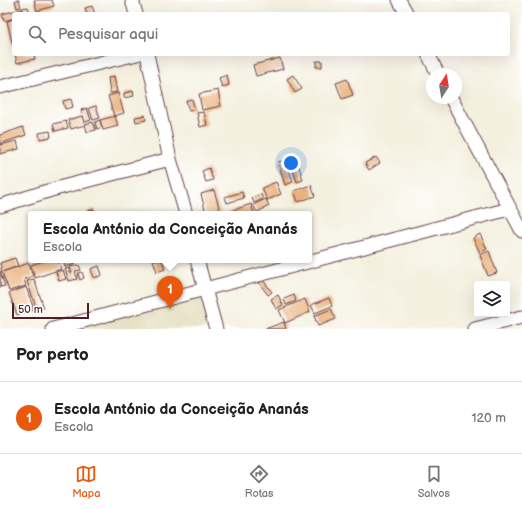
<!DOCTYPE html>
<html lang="pt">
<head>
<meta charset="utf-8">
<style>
  :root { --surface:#fff; --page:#f6f6f6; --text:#222; --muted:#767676; --line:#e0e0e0; --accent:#ea580c }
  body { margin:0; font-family:"Balsamiq Sans",sans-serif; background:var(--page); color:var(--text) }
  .controls { position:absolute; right:12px; bottom:12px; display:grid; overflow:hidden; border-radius:4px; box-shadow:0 4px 16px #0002 }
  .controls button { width:36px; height:36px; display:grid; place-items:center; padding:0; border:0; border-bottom:1px solid var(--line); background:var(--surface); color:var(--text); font:20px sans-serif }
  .compass { position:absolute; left:426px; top:68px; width:36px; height:36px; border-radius:50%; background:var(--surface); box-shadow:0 4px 16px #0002; rotate:12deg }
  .scale { position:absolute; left:12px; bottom:10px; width:77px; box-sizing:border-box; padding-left:4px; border:2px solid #4a1f2b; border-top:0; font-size:11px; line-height:14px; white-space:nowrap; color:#4a1f2b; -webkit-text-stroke:3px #fff; paint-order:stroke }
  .you { position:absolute; left:291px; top:163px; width:14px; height:14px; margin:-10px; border:3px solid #fff; border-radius:50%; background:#1a73e8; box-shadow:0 0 0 6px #1a73e833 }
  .badge { display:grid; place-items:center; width:26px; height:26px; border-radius:50%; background:var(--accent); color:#fff; font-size:13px; font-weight:700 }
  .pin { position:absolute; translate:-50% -33px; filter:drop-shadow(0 1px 2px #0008) }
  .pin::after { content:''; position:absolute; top:21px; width:14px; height:12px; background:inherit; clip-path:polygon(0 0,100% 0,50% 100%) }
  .popup { position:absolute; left:28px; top:211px; width:284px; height:52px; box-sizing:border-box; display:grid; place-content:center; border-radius:4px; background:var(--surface); filter:drop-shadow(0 1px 3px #0005); font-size:13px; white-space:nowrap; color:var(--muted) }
  .popup b { font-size:15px; color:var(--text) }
  .popup::after { content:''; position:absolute; left:50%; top:100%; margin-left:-8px; border:8px solid transparent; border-top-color:var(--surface) }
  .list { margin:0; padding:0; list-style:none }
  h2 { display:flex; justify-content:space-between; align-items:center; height:52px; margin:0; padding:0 16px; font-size:17px }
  h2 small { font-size:13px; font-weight:400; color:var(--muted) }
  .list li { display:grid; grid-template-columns:26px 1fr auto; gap:12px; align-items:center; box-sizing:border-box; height:72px; padding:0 16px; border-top:1px solid var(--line) }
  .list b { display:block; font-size:15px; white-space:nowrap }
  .list p { margin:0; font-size:13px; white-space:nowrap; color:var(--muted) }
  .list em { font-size:13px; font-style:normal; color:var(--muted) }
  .icon { flex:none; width:22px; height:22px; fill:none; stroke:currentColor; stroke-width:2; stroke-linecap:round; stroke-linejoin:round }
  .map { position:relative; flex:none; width:522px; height:329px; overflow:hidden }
  .search { position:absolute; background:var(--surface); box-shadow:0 4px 16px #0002; left:12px; right:12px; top:12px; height:44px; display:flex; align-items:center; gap:10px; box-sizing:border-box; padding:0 14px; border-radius:4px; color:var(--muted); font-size:15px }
  .sheet { height:124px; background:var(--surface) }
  nav { display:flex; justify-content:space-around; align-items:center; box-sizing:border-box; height:56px; border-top:1px solid var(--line); background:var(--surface); font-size:11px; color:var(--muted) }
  nav a { display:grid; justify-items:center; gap:2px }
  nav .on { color:var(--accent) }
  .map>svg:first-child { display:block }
</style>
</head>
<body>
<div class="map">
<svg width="522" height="329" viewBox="0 0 522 329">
  <rect width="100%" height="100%" fill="#fff"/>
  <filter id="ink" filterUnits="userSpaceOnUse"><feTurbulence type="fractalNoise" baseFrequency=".025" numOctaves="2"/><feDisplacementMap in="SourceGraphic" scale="8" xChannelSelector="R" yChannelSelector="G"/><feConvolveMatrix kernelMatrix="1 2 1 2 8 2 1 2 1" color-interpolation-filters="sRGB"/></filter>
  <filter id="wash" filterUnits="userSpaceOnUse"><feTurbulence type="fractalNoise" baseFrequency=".012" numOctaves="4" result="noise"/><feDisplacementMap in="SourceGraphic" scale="16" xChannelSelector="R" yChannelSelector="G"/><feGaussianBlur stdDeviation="0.9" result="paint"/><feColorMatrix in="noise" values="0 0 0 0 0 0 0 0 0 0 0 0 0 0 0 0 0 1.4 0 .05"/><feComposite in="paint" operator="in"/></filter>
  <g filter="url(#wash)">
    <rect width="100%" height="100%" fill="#f4f0df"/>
    <path fill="#e1dcba" d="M205,289L216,329H53Z"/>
    <g id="blocks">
      <path fill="#e9b17b" d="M15,0H19L21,7L17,8Z
        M34,0H52L54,6L37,11Z
        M92,6L95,14H87L85,8Z
        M28,7L30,13L24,14L22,8Z
        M22,9L23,14H14V18L4,21L2,14Z
        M14,19V46H13L7,21Z
        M15,54H34L35,59L17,63Z
        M280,58L283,69L256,76L253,65Z
        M316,61H322V67H316Z
        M227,75L229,85L222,87L219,78Z
        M293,75L302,89L295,93L287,79Z
        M114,76L117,92L110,93L108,78Z
        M347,79L353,95L342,99L336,83Z
        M218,90L221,106L202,110L199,94Z
        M133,91L134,96L124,98V93Z
        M118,93L124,113L114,116L108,96Z
        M71,99L73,107L65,109L63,101Z
        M192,99L195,110L189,111L186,101Z
        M96,106L100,118L93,120L89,108Z
        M87,108L91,120L85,122L81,110Z
        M204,112L207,125L200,127L197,113Z
        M145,115L146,120L136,122L135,117Z
        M82,116L85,125L71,129L68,120Z
        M115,116L118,126L103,130L100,120Z
        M100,120L102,127L97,129L95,122Z
        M66,121L68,128L55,131L53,124Z
        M93,122L96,130L87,132L85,124Z
        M23,127L26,135L0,144V135Z
        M50,131L51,137L40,139L39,133Z
        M17,141L19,149L0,154V145Z
        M376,157L380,163L369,170L365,163Z
        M286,160L293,182L285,185L278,162Z
        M297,160L303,180L297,182L290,162Z
        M209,168L213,180L206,182L202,171Z
        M276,182L281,194L267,200L262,188Z
        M311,185L315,196L298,202L294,191Z
        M214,190L221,214H206L201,194Z
        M242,192L244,198L227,203L225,197Z
        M261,194L263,199L254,203L252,198Z
        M266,199L269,206L257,212L253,205Z
        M251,204L254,213L232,214L231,211Z
        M94,209L96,214H87L86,212Z
        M480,234L487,249L480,253L473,238Z
        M489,251L497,273L488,276L480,255Z
        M15,258L18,266L2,272L0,263Z
        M47,260H58L61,269L35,278L31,265Z
        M63,260H73L75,264L65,267Z
        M153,260H162L165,269L157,272Z
        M29,263L33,276L24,279L26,286L9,291L2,272Z
        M79,265L81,270L75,271L77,279L69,281L65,269L69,268L70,273H72L70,267Z
        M99,266L102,275L94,278L91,269Z
        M63,270L66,279L59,281L56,272Z
        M0,271L5,286L0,287Z
        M82,272L84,278L80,280L78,273Z
        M34,279L44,308L37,310L27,281Z
        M263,280L272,292L268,295L259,283Z
        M26,287L34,309L17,315L9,293Z
        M278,295L283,305L276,309L271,299Z
        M294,295L296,301L286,305L284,299Z
        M329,298L332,306L315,313L311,305Z
        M305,299L310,312L285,323L279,310Z
        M331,309L336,319L318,326L314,316Z
        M284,322L286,329H265Z"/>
    </g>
  </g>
  <g filter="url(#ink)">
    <use href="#blocks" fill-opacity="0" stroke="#643e46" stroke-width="1"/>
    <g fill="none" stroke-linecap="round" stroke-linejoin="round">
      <defs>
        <path id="minor" d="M132,0L136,14
          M399,0L407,14
          M147,54L170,159L186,214
          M428,54L438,74
          M0,87L137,54
          M451,98L522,231
          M0,206L51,190L170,159
          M197,260L216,329
          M53,329L509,209
          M475,329L522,317"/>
      </defs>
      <use href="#minor" stroke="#643e46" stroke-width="15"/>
      <use href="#minor" stroke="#fff" stroke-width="13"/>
    </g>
  </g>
</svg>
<div class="controls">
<button><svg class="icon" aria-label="layers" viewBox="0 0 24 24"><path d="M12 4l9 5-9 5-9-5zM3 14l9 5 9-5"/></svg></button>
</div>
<svg class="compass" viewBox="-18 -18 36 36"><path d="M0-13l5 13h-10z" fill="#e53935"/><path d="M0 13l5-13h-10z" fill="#767676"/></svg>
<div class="scale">50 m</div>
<div class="you"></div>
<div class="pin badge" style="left:170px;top:309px">1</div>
<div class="popup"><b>Escola António da Conceição Ananás</b>Escola</div>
<div class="search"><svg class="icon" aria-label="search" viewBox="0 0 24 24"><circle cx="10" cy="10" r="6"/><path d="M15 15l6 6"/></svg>Pesquisar aqui</div>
</div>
<section class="sheet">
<h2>Por perto<small></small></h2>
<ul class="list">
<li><span class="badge">1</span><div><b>Escola António da Conceição Ananás</b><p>Escola</p></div><em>120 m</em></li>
</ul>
</section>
<nav>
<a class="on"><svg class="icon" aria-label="map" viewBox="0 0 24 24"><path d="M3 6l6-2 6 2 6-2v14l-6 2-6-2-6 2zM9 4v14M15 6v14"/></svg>Mapa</a>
<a><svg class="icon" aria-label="directions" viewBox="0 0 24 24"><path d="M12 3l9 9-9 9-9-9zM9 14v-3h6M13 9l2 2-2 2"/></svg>Rotas</a>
<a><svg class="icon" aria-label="saved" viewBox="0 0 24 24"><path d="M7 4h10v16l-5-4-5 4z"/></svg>Salvos</a>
</nav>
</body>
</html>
